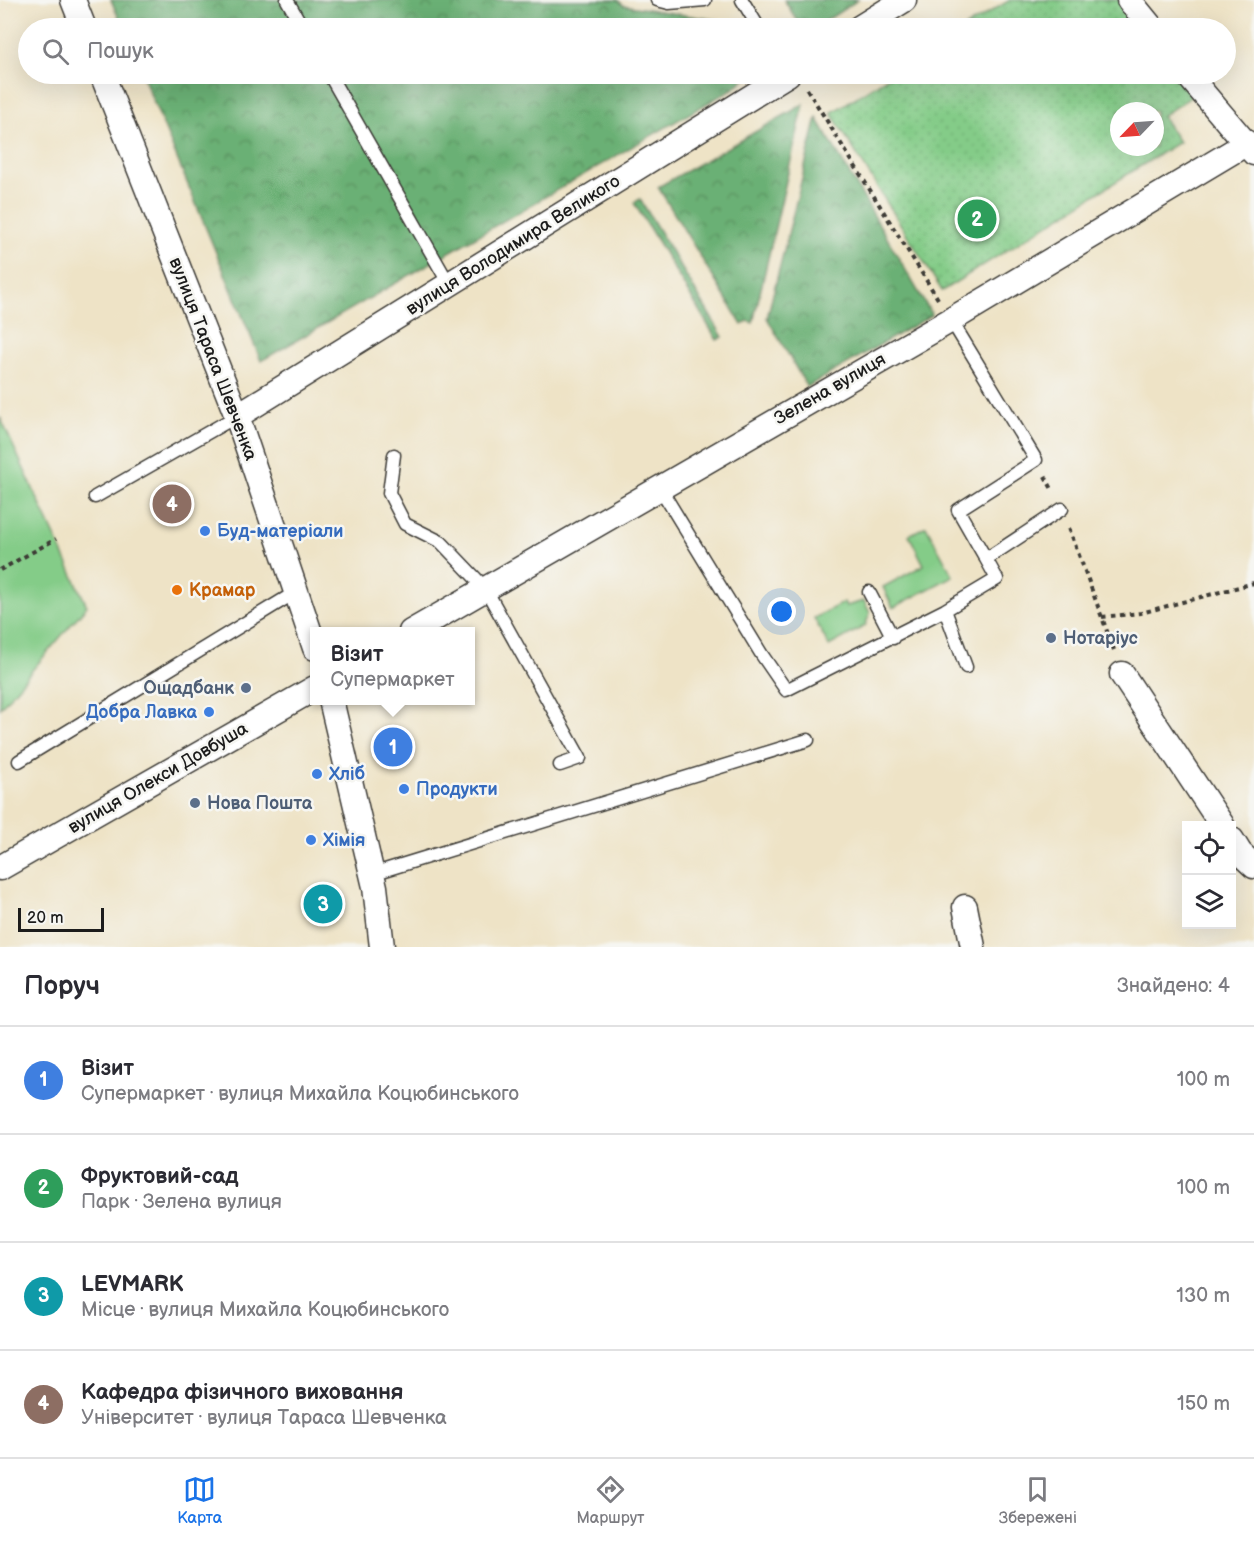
<!DOCTYPE html>
<html lang="uk">
<head>
<meta charset="utf-8">
<style>
  :root { --surface:#fff; --page:#f2f2f3; --text:#2b2b33; --muted:#7c7c81; --line:#e1e1e2; --accent:#1a73e8 }
  body { margin:0; font-family:"Balsamiq Sans",sans-serif; background:var(--page); color:var(--text) }
  .controls { position:absolute; right:18px; bottom:18px; display:grid; overflow:hidden; border-radius:0px; box-shadow:0 6px 24px #0002 }
  .controls button { width:54px; height:54px; display:grid; place-items:center; padding:0; border:0; border-bottom:2px solid var(--line); background:var(--surface); color:var(--text); font:30px sans-serif }
  .compass { position:absolute; left:1110px; top:102px; width:54px; height:54px; border-radius:50%; background:var(--surface); box-shadow:0 6px 24px #0002; rotate:245deg }
  .scale { position:absolute; left:18px; bottom:15px; width:86px; box-sizing:border-box; padding-left:6px; border:3px solid #1c1c1c; border-top:0; font-size:16px; line-height:21px; white-space:nowrap; color:#1c1c1c; -webkit-text-stroke:4px #f6f6f2; paint-order:stroke }
  .you { position:absolute; left:782px; top:612px; width:21px; height:21px; margin:-15px; border:4px solid #fff; border-radius:50%; background:#1a73e8; box-shadow:0 0 0 9px #1a73e833 }
  .badge { display:grid; place-items:center; width:39px; height:39px; border-radius:50%; background:var(--accent); color:#fff; font-size:20px; font-weight:700 }
  .pin { position:absolute; translate:-50% -50%; border:3px solid #fff; box-shadow:0 2px 6px #0006 }
  .popup { position:absolute; left:310px; top:627px; width:165px; height:78px; box-sizing:border-box; display:grid; place-content:center; border-radius:0px; background:var(--surface); filter:drop-shadow(0 2px 4px #0005); font-size:20px; white-space:nowrap; color:var(--muted) }
  .popup b { font-size:22px; color:var(--text) }
  .popup::after { content:''; position:absolute; left:50%; top:100%; margin-left:-12px; border:12px solid transparent; border-top-color:var(--surface) }
  .list { margin:0; padding:0; list-style:none }
  h2 { display:flex; justify-content:space-between; align-items:center; height:78px; margin:0; padding:0 24px; font-size:26px }
  h2 small { font-size:20px; font-weight:400; color:var(--muted) }
  .list li { display:grid; grid-template-columns:39px 1fr auto; gap:18px; align-items:center; box-sizing:border-box; height:108px; padding:0 24px; border-top:2px solid var(--line) }
  .list b { display:block; font-size:22px; white-space:nowrap }
  .list p { margin:0; font-size:20px; white-space:nowrap; color:var(--muted) }
  .list em { font-size:20px; font-style:normal; color:var(--muted) }
  .icon { flex:none; width:33px; height:33px; fill:none; stroke:currentColor; stroke-width:2; stroke-linecap:round; stroke-linejoin:round }
  .map { position:relative; flex:none; width:1254px; height:947px; overflow:hidden }
  .search { position:absolute; background:var(--surface); box-shadow:0 6px 24px #0002; left:18px; right:18px; top:18px; height:66px; display:flex; align-items:center; gap:15px; box-sizing:border-box; padding:0 21px; border-radius:33px; color:var(--muted); font-size:22px }
  .sheet { height:510px; background:var(--surface) }
  nav { display:flex; justify-content:space-around; align-items:center; box-sizing:border-box; height:84px; border-top:2px solid var(--line); background:var(--surface); font-size:16px; color:var(--muted) }
  nav a { display:grid; justify-items:center; gap:3px }
  nav .on { color:var(--accent) }
  .map>svg:first-child { display:block }
</style>
</head>
<body>
<div class="map">
<svg width="1254" height="947" viewBox="0 0 1254 947">
  <defs>
    <pattern id="forest-crowns" width="20" height="18" patternUnits="userSpaceOnUse" patternTransform="scale(1.5)"><rect width="20" height="18" fill="#6bb074"/><path d="M2 6a3 3 0 1 1 6 0M12 15a3 3 0 1 1 6 0" fill="none" stroke="#578e5e"/></pattern>
    <pattern id="garden-dots" width="8" height="8" patternUnits="userSpaceOnUse" patternTransform="scale(1.5)"><rect width="8" height="8" fill="#84cc88"/><path d="M2 2h.1M6 6h.1" fill="none" stroke="#71af75" stroke-width="1.8" stroke-linecap="round"/></pattern>
  </defs>
  <rect width="100%" height="100%" fill="#f6f6f2"/>
  <filter id="ink" filterUnits="userSpaceOnUse"><feTurbulence type="fractalNoise" baseFrequency=".0167" numOctaves="2"/><feDisplacementMap in="SourceGraphic" scale="12" xChannelSelector="R" yChannelSelector="G"/><feConvolveMatrix kernelMatrix="1 2 1 2 8 2 1 2 1" color-interpolation-filters="sRGB"/></filter>
  <filter id="wash" filterUnits="userSpaceOnUse"><feTurbulence type="fractalNoise" baseFrequency=".008" numOctaves="4" result="noise"/><feDisplacementMap in="SourceGraphic" scale="24" xChannelSelector="R" yChannelSelector="G"/><feGaussianBlur stdDeviation="1.35" result="paint"/><feColorMatrix in="noise" values="0 0 0 0 0 0 0 0 0 0 0 0 0 0 0 0 0 1.4 0 .05"/><feComposite in="paint" operator="in"/></filter>
  <g filter="url(#wash)">
    <rect width="100%" height="100%" fill="#eee3c6"/>
    <path fill="#84cc88" stroke="#507452" stroke-width="1.5" d="M0,417L87,606L0,708Z
      M926,526L953,576L893,608L883,587L924,565L909,535Z
      M864,601L870,613L865,626L829,646L814,618L844,602L846,606Z"/>
    <path fill="url(#forest-crowns)" stroke="#446648" stroke-width="1.5" d="M111,0H618L623,5L722,21L727,28H123Z
      M784,0H858L815,28H802Z
      M142,74H750L734,88L261,361Z
      M804,104L753,323L748,321L742,325L658,187Z
      M817,118L932,315L807,387L767,318Z
      M640,199L723,337L717,340L634,203Z"/>
    <path fill="url(#garden-dots)" stroke="#507452" stroke-width="1.5" fill-rule="evenodd" d="M1010,0H1122L1144,28H964Z
      M893,74H1179L1195,94L1162,116L1179,142L942,291L831,113ZM1119,111H1155V147H1119Z"/>
  </g>
  <g filter="url(#ink)">
    <g fill="none" stroke-linecap="round" stroke-linejoin="round">
      <defs>
        <path id="lane" d="M287,0L303,28
          M657,0L669,3L705,0
          M742,0L759,28
          M329,74L449,284
          M951,320L1036,460L958,510L986,559
          M394,455L389,493L405,524L441,542L485,588L580,758L560,765
          M660,488L762,655L786,690L945,610L997,579L986,559L1062,509
          M95,497L237,416
          M869,592L893,638
          M945,610L966,667
          M19,761L296,592
          M372,874L808,740"/>
        <path id="street" d="M73,0L84,28
          M1129,0L1152,28
          M859,28L904,0
          M102,74L237,416L315,648
          M1187,74L1254,153
          M237,416L788,74
          M411,632L951,320L1247,143
          M1122,674L1222,825
          M331,700L375,887L382,947
          M1232,840L1240,853L1254,866
          M0,868L315,688
          M965,907L973,947"/>
      </defs>
      <use href="#lane" stroke="#3c3a36" stroke-width="15"/>
      <use href="#street" stroke="#3c3a36" stroke-width="27"/>
      <path stroke="#3c3a36" stroke-width="4" stroke-dasharray="4.5 4.5" stroke-linecap="butt" d="M807,89L938,299
        M1045,476L1053,491
        M1069,528L1114,650
        M0,570L56,539
        M1102,617L1141,613L1254,583"/>
      <use href="#lane" stroke="#fff" stroke-width="12"/>
      <use href="#street" stroke="#fff" stroke-width="24"/>
    </g>
  </g>
  <g fill="#3f7fe0" stroke="#f6f6f2" stroke-width="2">
    <circle cx="205" cy="531" r="6"/>
    <circle cx="209" cy="712" r="6"/>
    <circle cx="317" cy="774" r="6"/>
    <circle cx="404" cy="789" r="6"/>
    <circle cx="311" cy="840" r="6"/>
  </g>
  <circle fill="#e8710a" stroke="#f6f6f2" stroke-width="2" cx="177" cy="590" r="6"/>
  <g fill="#5c6f8a" stroke="#f6f6f2" stroke-width="2">
    <circle cx="1051" cy="638" r="6"/>
    <circle cx="246" cy="688" r="6"/>
    <circle cx="195" cy="803" r="6"/>
  </g>
  <g text-anchor="middle" dominant-baseline="central" stroke-width="5" stroke-linejoin="round" paint-order="stroke">
    <g font-size="18" fill="#1c1c1c" stroke="#f6f6f2">
      <text transform="translate(513 245) rotate(-32)">вулиця Володимира Великого</text>
      <text transform="translate(213 359) rotate(69)">вулиця Тараса Шевченка</text>
      <text transform="translate(830 389) rotate(-30)">Зелена вулиця</text>
      <text transform="translate(158 778) rotate(-30)">вулиця Олекси Довбуша</text>
    </g>
    <g font-size="18" font-weight="bold" fill="#366cbe" stroke="#f6f6f2" text-anchor="start">
      <text x="217" y="531">Буд-матеріали</text>
      <text x="197" y="712" text-anchor="end">Добра Лавка</text>
      <text x="329" y="774">Хліб</text>
      <text x="416" y="789">Продукти</text>
      <text x="323" y="840">Хімія</text>
    </g>
    <g font-size="18" font-weight="bold" fill="#c56008" stroke="#f6f6f2" text-anchor="start">
      <text x="189" y="590">Крамар</text>
    </g>
    <g font-size="18" font-weight="bold" fill="#4e5e75" stroke="#f6f6f2" text-anchor="start">
      <text x="1063" y="638">Нотаріус</text>
      <text x="234" y="688" text-anchor="end">Ощадбанк</text>
      <text x="207" y="803">Нова Пошта</text>
    </g>
  </g>
</svg>
<div class="controls">
<button><svg class="icon" aria-label="locate" viewBox="0 0 24 24"><circle cx="12" cy="12" r="6"/><path d="M12 2v4M12 18v4M2 12h4M18 12h4"/></svg></button>
<button><svg class="icon" aria-label="layers" viewBox="0 0 24 24"><path d="M12 4l9 5-9 5-9-5zM3 14l9 5 9-5"/></svg></button>
</div>
<svg class="compass" viewBox="-18 -18 36 36"><path d="M0-13l5 13h-10z" fill="#e53935"/><path d="M0 13l5-13h-10z" fill="#7c7c81"/></svg>
<div class="scale">20 m</div>
<div class="you"></div>
<div class="pin badge" style="left:393px;top:747px;background:#3f7fe0">1</div>
<div class="popup"><b>Візит</b>Супермаркет</div>
<div class="pin badge" style="left:977px;top:219px;background:#2e9e5b">2</div>
<div class="pin badge" style="left:323px;top:904px;background:#0f9aa8">3</div>
<div class="pin badge" style="left:172px;top:504px;background:#8d6e63">4</div>
<div class="search"><svg class="icon" aria-label="search" viewBox="0 0 24 24"><circle cx="10" cy="10" r="6"/><path d="M15 15l6 6"/></svg>Пошук</div>
</div>
<section class="sheet">
<h2>Поруч<small>Знайдено: 4</small></h2>
<ul class="list">
<li><span class="badge" style="background:#3f7fe0">1</span><div><b>Візит</b><p>Супермаркет · вулиця Михайла Коцюбинського</p></div><em>100 m</em></li>
<li><span class="badge" style="background:#2e9e5b">2</span><div><b>Фруктовий-сад</b><p>Парк · Зелена вулиця</p></div><em>100 m</em></li>
<li><span class="badge" style="background:#0f9aa8">3</span><div><b>LEVMARK</b><p>Місце · вулиця Михайла Коцюбинського</p></div><em>130 m</em></li>
<li><span class="badge" style="background:#8d6e63">4</span><div><b>Кафедра фізичного виховання</b><p>Університет · вулиця Тараса Шевченка</p></div><em>150 m</em></li>
</ul>
</section>
<nav>
<a class="on"><svg class="icon" aria-label="map" viewBox="0 0 24 24"><path d="M3 6l6-2 6 2 6-2v14l-6 2-6-2-6 2zM9 4v14M15 6v14"/></svg>Карта</a>
<a><svg class="icon" aria-label="directions" viewBox="0 0 24 24"><path d="M12 3l9 9-9 9-9-9zM9 14v-3h6M13 9l2 2-2 2"/></svg>Маршрут</a>
<a><svg class="icon" aria-label="saved" viewBox="0 0 24 24"><path d="M7 4h10v16l-5-4-5 4z"/></svg>Збережені</a>
</nav>
</body>
</html>
